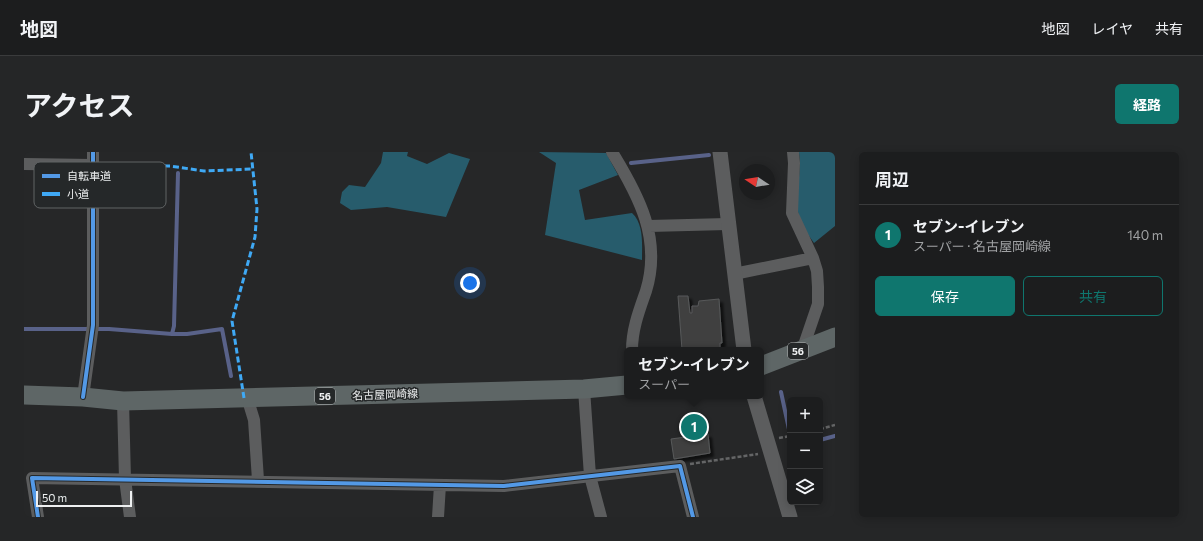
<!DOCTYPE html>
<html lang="ja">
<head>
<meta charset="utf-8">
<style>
  :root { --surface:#1c1d1e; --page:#252627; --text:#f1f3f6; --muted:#a0a2a4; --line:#3a3b3c; --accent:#0f766e }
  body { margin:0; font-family:Commissioner,"Noto Sans JP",sans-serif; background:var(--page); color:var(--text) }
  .controls { position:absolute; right:12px; bottom:12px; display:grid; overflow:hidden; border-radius:6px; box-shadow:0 2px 10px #0003 }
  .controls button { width:36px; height:36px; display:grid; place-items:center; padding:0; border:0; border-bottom:1px solid var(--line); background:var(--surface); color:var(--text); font:20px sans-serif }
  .compass { position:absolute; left:715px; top:12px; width:36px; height:36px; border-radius:50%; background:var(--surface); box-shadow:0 2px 10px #0003; rotate:282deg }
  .scale { position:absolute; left:12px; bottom:10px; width:96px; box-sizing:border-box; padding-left:4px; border:2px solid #eef0f1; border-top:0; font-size:11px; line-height:14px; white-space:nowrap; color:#eef0f1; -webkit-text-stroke:3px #252829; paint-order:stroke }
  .you { position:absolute; left:446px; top:131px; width:14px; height:14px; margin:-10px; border:3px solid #fff; border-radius:50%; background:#1a73e8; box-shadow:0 0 0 6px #1a73e833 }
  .badge { display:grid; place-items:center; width:26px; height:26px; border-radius:50%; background:var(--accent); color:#fff; font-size:13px; font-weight:700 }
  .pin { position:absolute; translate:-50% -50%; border:2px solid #fff; box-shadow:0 1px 4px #0006 }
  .popup { position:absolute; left:600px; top:195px; width:140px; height:52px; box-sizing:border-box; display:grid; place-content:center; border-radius:6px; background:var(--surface); filter:drop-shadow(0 1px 3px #0005); font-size:13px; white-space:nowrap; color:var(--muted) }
  .popup b { font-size:15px; color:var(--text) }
  .popup::after { content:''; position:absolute; left:50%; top:100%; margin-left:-8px; border:8px solid transparent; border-top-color:var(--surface) }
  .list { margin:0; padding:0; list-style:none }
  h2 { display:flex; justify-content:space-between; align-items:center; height:52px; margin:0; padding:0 16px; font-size:17px }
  h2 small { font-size:13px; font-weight:400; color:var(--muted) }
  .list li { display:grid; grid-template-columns:26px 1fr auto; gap:12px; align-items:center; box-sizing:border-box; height:60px; padding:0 16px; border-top:1px solid var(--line) }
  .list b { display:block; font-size:15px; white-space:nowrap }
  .list p { margin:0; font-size:13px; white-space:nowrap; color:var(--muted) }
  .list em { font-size:13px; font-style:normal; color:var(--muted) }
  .actions { display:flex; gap:8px; padding:12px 16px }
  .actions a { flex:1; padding:9px 0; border:1px solid var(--accent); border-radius:6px; text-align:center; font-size:14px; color:var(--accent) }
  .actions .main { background:var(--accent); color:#fff }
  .icon { flex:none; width:22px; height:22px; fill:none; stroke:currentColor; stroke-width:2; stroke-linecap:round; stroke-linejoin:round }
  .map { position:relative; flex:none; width:811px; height:365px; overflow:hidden; border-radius:6px }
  header { display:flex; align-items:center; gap:24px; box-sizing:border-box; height:56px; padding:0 20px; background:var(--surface); border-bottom:1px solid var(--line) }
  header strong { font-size:19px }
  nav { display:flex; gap:22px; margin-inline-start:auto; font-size:14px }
  .intro { display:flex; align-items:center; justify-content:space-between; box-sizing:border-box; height:96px; padding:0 24px }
  h1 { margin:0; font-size:28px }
  .button { padding:10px 18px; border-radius:6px; background:var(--accent); color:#fff; font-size:14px; font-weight:700 }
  main { display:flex; gap:24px; padding:0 24px }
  aside { flex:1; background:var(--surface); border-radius:6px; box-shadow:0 2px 10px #0003 }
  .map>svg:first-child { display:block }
</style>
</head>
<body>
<header>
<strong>地図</strong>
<nav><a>地図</a><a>レイヤ</a><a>共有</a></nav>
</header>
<div class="intro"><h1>アクセス</h1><a class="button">経路</a></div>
<main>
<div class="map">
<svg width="811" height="365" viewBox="0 0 811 365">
  <defs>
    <filter id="shadow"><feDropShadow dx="3.5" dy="3.5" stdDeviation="1" flood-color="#0009"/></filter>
  </defs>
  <rect width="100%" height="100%" fill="#262728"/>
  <path fill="#275c6c" d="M359,0H384L383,4L403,12L425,1L446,7L422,65L363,55L327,58L316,51L318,40L325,33L341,35L357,11Z
    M515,0L582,1L594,23L555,38L561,68L608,61C620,72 618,92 618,108L521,83L532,11Z
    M775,0H811V74L790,91C783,81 776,72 774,60C771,43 778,20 775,0Z"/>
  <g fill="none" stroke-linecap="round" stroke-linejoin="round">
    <path stroke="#596289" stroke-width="4" d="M607,11L685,3
      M0,177H85L148,182H163L198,177L207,224
      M148,182L150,174L154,21
      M757,240L766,282
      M796,288L811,284"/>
  </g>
  <path fill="#3f4141" stroke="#58595a" filter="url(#shadow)" d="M654,144H664L666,161H668V154H674L675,149L695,147L698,191H696V198H658Z
    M684,282L686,301L650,307L647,287Z"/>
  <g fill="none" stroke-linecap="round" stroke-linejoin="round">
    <path stroke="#646566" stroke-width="2.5" stroke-dasharray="4 2" stroke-linecap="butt" d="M796,277L811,273
      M755,286L766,284
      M666,312L734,302"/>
    <path stroke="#5c5d5e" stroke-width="12" d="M588,0C615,44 638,87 622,139C615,159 608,177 608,198
      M769,0L770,11L768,61L789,106L793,119L794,135V152L779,196
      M0,12L68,13
      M625,74L703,72
      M710,122L789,106
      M560,237L566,324L577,365
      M59,245L69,173V0
      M223,245L230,268L234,328
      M99,249L101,327L106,365
      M14,365L8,326L480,334L656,314L669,365
      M414,365L416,333"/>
    <path stroke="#5c5d5e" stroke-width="15" d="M696,0L720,198
      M730,244L766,365"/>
    <path stroke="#5e6666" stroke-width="19" d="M737,214L811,185
      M0,243L59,245L99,249L560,237L603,233"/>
    <path stroke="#3fa9f5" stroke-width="3" stroke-dasharray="6 3" stroke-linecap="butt" d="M68,14H146L180,19L229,17
      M220,246L208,169L231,85L233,57L227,0"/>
    <defs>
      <path id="cycleway" d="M59,245L69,173V0
        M14,365L8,326L480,334L656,314L669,365"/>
    </defs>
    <use href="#cycleway" stroke="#252829" stroke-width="6"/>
    <use href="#cycleway" stroke="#5399e6" stroke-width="4"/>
  </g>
  <g text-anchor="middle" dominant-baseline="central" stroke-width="3" stroke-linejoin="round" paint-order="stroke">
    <g fill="#252829" stroke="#b2b4b5" stroke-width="1">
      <rect x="764" y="191" width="20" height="16" rx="3"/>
      <rect x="291" y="236" width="20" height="16" rx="3"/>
    </g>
    <g font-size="10" font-weight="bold" fill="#eef0f1">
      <text x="774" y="199">56</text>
      <text x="301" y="244">56</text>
    </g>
    <g font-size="11" fill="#eef0f1" stroke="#252829">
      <text transform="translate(361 242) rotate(-2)">名古屋岡崎線</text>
    </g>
  </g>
  <rect x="10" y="10" width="132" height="46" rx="6" fill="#252829" stroke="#616465" stroke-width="1"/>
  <rect x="18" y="22" width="18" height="4" fill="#5399e6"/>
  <rect x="18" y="40" width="18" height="4" fill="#3fa9f5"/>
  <g font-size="11" fill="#eef0f1">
    <text x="43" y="28">自転車道</text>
    <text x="43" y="46">小道</text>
  </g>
</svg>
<div class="controls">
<button>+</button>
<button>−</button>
<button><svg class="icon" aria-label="layers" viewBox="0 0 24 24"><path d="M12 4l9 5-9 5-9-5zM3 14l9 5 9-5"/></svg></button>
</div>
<svg class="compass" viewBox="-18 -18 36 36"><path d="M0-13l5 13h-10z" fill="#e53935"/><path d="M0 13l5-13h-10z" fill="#a0a2a4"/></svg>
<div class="scale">50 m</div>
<div class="you"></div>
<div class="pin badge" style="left:670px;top:275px">1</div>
<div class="popup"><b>セブン-イレブン</b>スーパー</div>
</div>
<aside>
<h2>周辺<small></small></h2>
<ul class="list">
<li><span class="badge">1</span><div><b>セブン-イレブン</b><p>スーパー · 名古屋岡崎線</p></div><em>140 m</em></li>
</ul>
<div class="actions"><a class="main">保存</a><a>共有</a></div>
</aside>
</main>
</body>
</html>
